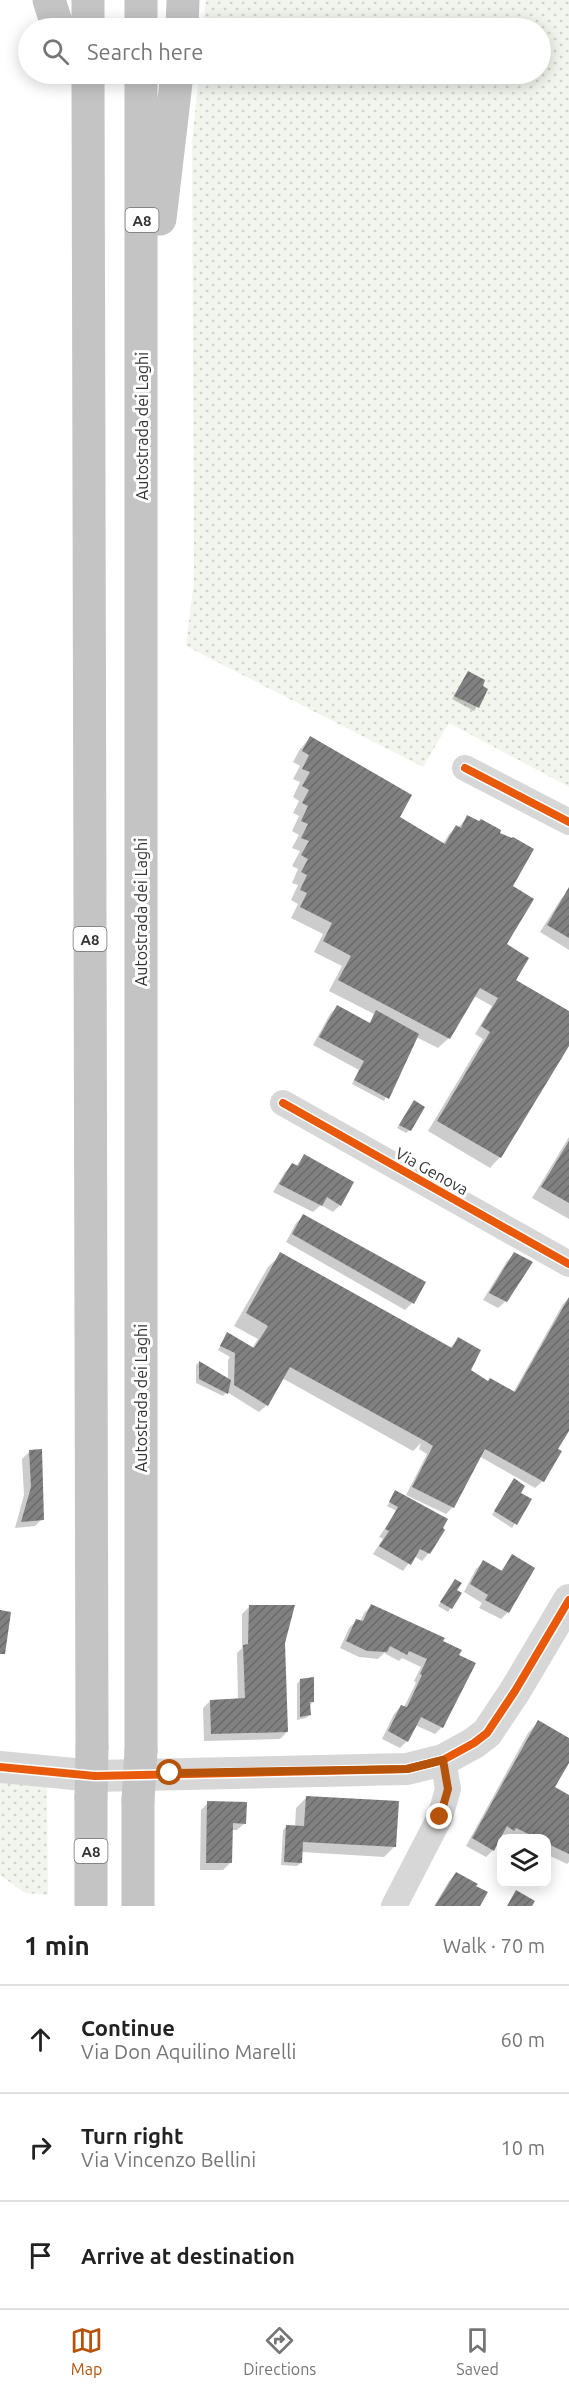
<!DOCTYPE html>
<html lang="en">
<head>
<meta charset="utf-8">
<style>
  :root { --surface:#fff; --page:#f2f2f2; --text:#222; --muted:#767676; --line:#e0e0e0; --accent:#b45309 }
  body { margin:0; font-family:Ubuntu,sans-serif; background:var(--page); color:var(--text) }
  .controls { position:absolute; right:18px; bottom:18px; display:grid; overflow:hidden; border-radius:12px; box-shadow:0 3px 15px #0003 }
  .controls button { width:54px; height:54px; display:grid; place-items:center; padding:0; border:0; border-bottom:2px solid var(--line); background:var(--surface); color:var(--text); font:30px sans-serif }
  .stop { position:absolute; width:18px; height:18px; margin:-14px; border:4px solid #b45309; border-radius:50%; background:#fff }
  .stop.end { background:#b45309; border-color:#fff; box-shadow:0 2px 6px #0008 }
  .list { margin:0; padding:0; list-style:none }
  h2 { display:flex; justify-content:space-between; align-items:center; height:78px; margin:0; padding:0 24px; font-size:26px }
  h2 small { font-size:20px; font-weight:400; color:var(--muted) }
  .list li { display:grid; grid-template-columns:39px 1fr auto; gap:18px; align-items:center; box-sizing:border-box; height:108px; padding:0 24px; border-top:2px solid var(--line) }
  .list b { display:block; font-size:22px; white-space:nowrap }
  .list p { margin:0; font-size:20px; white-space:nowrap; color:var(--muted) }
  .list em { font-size:20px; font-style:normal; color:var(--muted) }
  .icon { flex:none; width:33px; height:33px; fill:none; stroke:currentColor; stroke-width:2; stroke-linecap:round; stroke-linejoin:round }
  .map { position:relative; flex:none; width:569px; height:1906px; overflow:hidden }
  .search { position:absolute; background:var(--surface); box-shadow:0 3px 15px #0003; left:18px; right:18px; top:18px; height:66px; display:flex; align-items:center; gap:15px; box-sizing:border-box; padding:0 21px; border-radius:33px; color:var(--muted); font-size:22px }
  .sheet { height:402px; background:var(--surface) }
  nav { display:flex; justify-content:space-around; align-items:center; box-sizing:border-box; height:84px; border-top:2px solid var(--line); background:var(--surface); font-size:16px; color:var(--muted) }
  nav a { display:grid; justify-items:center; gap:3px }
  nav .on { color:var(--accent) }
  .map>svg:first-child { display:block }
</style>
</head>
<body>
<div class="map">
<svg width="569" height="1906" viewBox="0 0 569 1906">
  <defs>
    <pattern id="grass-dots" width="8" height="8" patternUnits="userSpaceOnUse" patternTransform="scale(1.5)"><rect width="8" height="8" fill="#f1f5ed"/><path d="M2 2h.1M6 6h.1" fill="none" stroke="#cfd2cc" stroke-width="1.8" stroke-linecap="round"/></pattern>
    <pattern id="building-hatch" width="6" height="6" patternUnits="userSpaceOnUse" patternTransform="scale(1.5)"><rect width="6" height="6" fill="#818181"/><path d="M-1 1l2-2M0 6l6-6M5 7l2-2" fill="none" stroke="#6a6a6a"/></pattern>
  </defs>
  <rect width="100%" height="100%" fill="#fff"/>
  <path fill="url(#grass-dots)" d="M206,0H569V787L449,723L423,767L186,646L194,580L192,142L199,74H540V28H203Z
    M0,1783L47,1787L48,1895L25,1893L0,1875Z"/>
  <path fill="#0003" d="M465,677L486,690L474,711L452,699Z
    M310,738L398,817L443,844L449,834L456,827L458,828L467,817L512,886L505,943L513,981L569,1013V1043L500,1157L490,1168L428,1131L483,1039L475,1034L492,1006L474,996L449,1038L438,1048L416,1037L384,1101L352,1084L359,1070L313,1045L330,1014L337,1007L369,1024L374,1014L329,991L342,966L314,952L323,934L291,918L298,904L291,900L298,885L292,883L298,869L292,866L300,851L292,848L299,835L292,831L299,816L293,813L299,801L293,797L300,782L293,779L300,766L293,762L300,749Z
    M568,891L569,892V950L540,932L561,899Z
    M411,1106L410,1130L406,1133L397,1128Z
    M569,1137V1219L532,1198Z
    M304,1156L340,1205L333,1212L321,1205L313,1212L273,1192L285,1172L293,1165L295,1167Z
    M304,1216L412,1303L405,1310L286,1242L296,1223Z
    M281,1254L450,1348L458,1339L469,1371L488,1383L513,1393L563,1304L569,1298V1429L556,1449L543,1481L535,1488L479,1456L453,1507L446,1514L406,1495L427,1454L419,1449L421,1443L413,1451L282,1378L267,1405L259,1412L227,1392L223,1396L196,1383V1365L199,1362L228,1380V1360L230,1357L218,1350L227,1334L252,1348L258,1339L234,1326L268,1267Z
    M515,1254L506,1301L498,1308L483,1300L507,1261Z
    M30,1451L42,1519L35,1526L15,1528L24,1495L22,1459Z
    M514,1480L519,1493L530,1500L512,1528L492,1515Z
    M396,1492L443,1530L429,1553L422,1561L414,1556L403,1571L373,1554L383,1539L379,1537L397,1511L387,1506Z
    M512,1556L508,1612L501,1619L479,1608L482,1603L464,1592L476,1569L483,1562L500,1572Z
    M455,1581V1591L460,1593L448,1612L438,1606Z
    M372,1605L441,1642L457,1656L442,1727L435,1734L415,1725L407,1741L400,1748L382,1739L394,1714L401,1706L404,1707L416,1683L414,1681L421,1667L402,1658L399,1661L384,1653L378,1659L359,1657L340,1648L349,1628L357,1620L360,1622L364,1613Z
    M249,1607L283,1643L287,1732L280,1739L204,1741L203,1708L210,1701L238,1700L237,1653L242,1648V1614Z
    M300,1680L313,1702L309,1706V1715L306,1718L297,1720V1684Z
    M538,1722L569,1739V1760L553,1788L569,1796V1862L567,1864L546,1854V1838H515L501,1834L493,1850L486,1857L466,1846L528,1733Z
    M307,1797L395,1846L384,1857L302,1852L301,1863L297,1866L281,1865L283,1830L286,1827H295L296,1808Z
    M208,1803L245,1823L237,1830H231L230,1863L223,1870H200L201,1810Z
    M456,1874L476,1885L479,1906H434L449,1881Z"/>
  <path fill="url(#building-hatch)" d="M468,671L485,680L483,686L488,689L479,708L454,696Z
    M310,736L412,795L400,817L445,844L456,825L461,828L467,815L479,821L481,819L501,830L500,833L512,838L513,837L534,849L513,886L534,899L507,944L529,958L516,980L569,1011V1046L501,1158L437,1121L490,1032L481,1026L498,998L480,988L450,1039L338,980L351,956L323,941L332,923L300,907L307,893L300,890L307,875L301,872L308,859L301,855L309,841L301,838L308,824L301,821L308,806L302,803L309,790L302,786L310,772L302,769L309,755L302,751Z
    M569,887V938L547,925Z
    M337,1005L370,1023L376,1010L419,1034L389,1099L354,1080L364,1061L319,1037Z
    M414,1100L425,1107L411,1131L399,1125Z
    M569,1141V1203L541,1187Z
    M304,1154L354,1182L341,1206L327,1197L322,1206L279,1184L292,1163L298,1166Z
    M303,1214L426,1282L414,1304L292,1234Z
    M280,1252L452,1348L458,1337L479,1349L481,1350L471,1370L488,1381L490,1378L515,1392L569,1297V1431L558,1449L562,1451L544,1482L485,1449L454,1508L412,1487L433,1446L425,1441L290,1367L268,1406L234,1385L235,1353L220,1346L227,1332L254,1348L268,1326L246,1313Z
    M514,1252L533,1262L507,1302L489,1293Z
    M199,1361L231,1380L228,1394L199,1379Z
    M42,1449L44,1520L21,1522L31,1487L29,1450Z
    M514,1478L525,1486L521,1493L532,1499L517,1525L494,1511Z
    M395,1490L448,1519L443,1528L445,1530L430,1554L420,1549L411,1565L379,1546L389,1531L385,1529L398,1507L389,1502Z
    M512,1554L535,1568L509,1613L485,1600L488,1595L470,1584L483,1560L502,1571Z
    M455,1579L462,1583L457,1590L462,1593L452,1609L440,1602Z
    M371,1604L445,1638L443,1641L462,1650L459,1655L476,1663L443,1728L421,1717L408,1742L388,1731L401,1705L407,1707L422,1675L420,1674L427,1659L409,1651L407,1655L390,1646L387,1652L367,1651L346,1641L356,1619L363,1621Z
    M249,1605H295L285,1643L288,1732L211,1734L210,1700L245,1698L243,1645L248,1644Z
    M0,1610L11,1612L5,1654H0Z
    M314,1677V1702H310L311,1715L300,1717V1679Z
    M538,1720L569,1738V1763L555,1787L569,1795V1854L546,1843V1838H537L516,1828L514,1831L507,1826L494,1851L472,1838Z
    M306,1796L399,1801L396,1847L303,1842L302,1863L284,1862L286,1825L304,1826Z
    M207,1801L247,1802L246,1824L233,1823L232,1863H206Z
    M456,1872L478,1884L476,1886L488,1892L480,1906H435Z
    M516,1890L535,1901L532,1906H507Z"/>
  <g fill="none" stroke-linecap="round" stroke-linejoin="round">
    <path stroke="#d7d7d7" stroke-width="26" d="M465,768L569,822
      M283,1103L569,1264
      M394,1906L440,1817L448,1789L443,1760"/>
    <path stroke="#d7d7d7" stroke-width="32" d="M0,1767L95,1776L407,1769L443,1760L474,1743L487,1733L515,1691L569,1600"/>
    <path stroke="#c4c4c4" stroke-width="33" d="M49,0L58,28
      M141,0V28
      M88,28V0
      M182,28L183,0
      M88,74L92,1747
      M160,219L177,74
      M141,1751V74
      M91,1906V1797
      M138,1906V1800"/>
    <path stroke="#c4c4c4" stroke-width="33" d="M91,1797L92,1747
      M138,1800L141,1751"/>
    <defs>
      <path id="cycleway" d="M465,768L569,822
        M283,1103L569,1264
        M0,1767L95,1776L407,1769L443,1760L474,1743L487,1733L515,1691L569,1600"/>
    </defs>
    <use href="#cycleway" stroke="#fff" stroke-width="11"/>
    <use href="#cycleway" stroke="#e8590c" stroke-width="8"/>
  </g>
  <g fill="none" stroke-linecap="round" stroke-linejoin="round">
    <path stroke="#b45309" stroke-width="8" d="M170,1773L407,1769L443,1760L448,1789L440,1817"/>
  </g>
  <g text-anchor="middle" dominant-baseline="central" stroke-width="6" stroke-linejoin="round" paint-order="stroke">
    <g fill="#fff" stroke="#707070" stroke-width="1.5">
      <rect x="125.5" y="208" width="33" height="24" rx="4.5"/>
      <rect x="73.5" y="927" width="33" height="24" rx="4.5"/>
      <rect x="74.5" y="1839" width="33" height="24" rx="4.5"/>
    </g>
    <g font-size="15" font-weight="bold" fill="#333">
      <text x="142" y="220">A8</text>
      <text x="90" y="939">A8</text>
      <text x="91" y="1851">A8</text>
    </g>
    <g font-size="16" fill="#333" stroke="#fff">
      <text transform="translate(142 426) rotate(-90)">Autostrada dei Laghi</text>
      <text transform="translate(141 912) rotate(-90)">Autostrada dei Laghi</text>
      <text transform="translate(432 1171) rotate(29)">Via Genova</text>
      <text transform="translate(141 1398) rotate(-90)">Autostrada dei Laghi</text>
    </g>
  </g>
</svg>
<div class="controls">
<button><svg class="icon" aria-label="layers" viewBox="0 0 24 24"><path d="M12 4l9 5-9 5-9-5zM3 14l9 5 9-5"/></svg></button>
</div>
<div class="stop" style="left:170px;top:1773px"></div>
<div class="stop end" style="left:440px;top:1817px"></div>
<div class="search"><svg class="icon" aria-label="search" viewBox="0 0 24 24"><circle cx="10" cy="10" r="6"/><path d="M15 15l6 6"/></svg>Search here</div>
</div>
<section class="sheet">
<h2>1 min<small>Walk · 70 m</small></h2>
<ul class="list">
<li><svg class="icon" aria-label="ahead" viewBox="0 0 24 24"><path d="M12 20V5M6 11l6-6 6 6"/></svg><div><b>Continue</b><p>Via Don Aquilino Marelli</p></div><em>60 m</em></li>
<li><svg class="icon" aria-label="right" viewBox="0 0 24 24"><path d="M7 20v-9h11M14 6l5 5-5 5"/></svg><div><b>Turn right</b><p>Via Vincenzo Bellini</p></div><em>10 m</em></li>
<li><svg class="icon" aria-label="arrive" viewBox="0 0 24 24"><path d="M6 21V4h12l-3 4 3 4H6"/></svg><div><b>Arrive at destination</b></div></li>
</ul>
</section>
<nav>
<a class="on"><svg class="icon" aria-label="map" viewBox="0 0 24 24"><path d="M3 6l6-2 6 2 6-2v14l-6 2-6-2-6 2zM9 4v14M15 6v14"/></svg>Map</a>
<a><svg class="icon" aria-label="directions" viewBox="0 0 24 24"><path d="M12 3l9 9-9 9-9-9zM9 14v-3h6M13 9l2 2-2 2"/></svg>Directions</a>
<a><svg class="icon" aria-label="saved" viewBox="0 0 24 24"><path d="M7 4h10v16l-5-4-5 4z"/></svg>Saved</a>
</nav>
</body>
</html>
